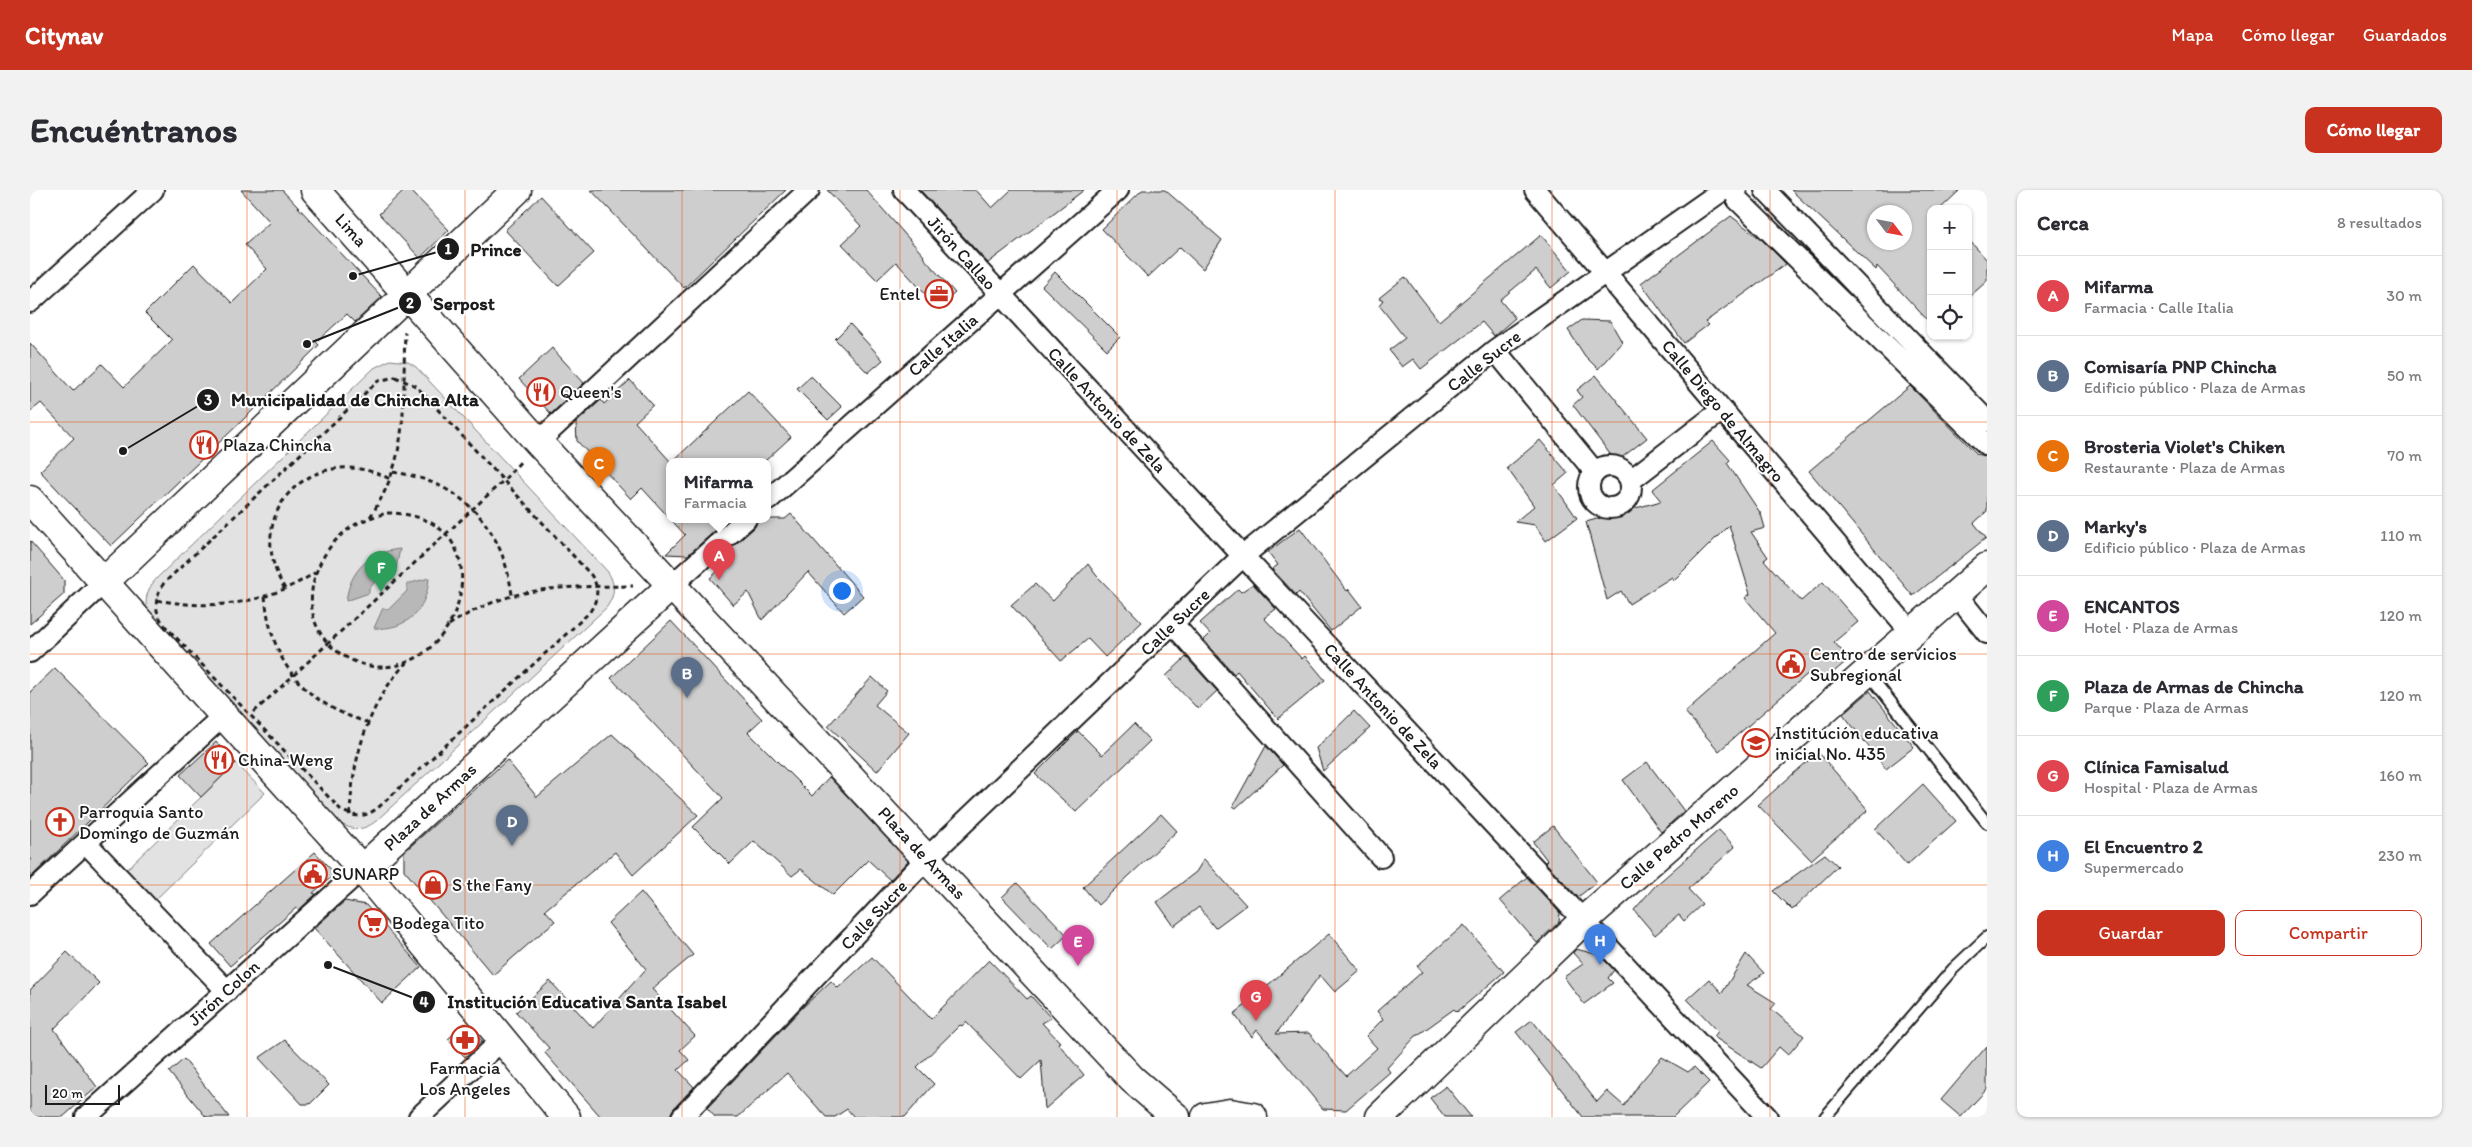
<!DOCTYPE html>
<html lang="es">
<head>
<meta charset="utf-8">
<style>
  :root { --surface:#fff; --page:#f2f2f3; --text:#2b2b33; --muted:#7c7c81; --line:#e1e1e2; --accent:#c8321e }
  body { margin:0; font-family:Itim,sans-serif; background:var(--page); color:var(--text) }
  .controls { position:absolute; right:15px; top:15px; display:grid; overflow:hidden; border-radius:10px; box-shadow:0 1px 4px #0004 }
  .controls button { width:45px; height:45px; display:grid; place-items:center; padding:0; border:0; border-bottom:1px solid var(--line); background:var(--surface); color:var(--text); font:25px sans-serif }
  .compass { position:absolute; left:1837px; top:15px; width:45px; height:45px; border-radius:50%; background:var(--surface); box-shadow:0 1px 4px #0004; rotate:122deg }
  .scale { position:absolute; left:15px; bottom:12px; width:75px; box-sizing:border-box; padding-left:5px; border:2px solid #1c1c1c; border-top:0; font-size:14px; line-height:18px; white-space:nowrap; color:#1c1c1c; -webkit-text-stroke:4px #fff; paint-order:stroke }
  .you { position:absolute; left:811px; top:400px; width:18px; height:18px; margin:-12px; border:4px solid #fff; border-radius:50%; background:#1a73e8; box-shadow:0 0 0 8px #1a73e833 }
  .badge { display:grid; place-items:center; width:32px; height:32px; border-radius:50%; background:var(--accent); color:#fff; font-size:16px; font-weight:700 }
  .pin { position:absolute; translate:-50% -41px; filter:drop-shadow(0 1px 2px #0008) }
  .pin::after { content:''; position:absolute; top:26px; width:18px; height:15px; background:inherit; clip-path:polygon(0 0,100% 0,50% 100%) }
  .popup { position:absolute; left:636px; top:268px; width:105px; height:65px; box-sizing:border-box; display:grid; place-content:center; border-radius:10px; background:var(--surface); filter:drop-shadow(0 1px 4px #0005); font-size:16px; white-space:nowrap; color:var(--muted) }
  .popup b { font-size:19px; color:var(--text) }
  .popup::after { content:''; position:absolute; left:50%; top:100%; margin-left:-10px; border:10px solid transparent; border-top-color:var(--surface) }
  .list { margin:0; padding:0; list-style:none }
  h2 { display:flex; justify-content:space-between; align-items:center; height:65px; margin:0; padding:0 20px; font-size:21px }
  h2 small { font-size:16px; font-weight:400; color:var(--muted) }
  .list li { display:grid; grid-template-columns:32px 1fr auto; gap:15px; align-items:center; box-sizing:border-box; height:80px; padding:0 20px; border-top:1px solid var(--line) }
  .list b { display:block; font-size:19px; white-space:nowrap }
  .list p { margin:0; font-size:16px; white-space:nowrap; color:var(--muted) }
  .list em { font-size:16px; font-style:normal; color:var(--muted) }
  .actions { display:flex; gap:10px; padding:15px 20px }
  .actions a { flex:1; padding:11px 0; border:1px solid var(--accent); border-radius:10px; text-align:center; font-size:18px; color:var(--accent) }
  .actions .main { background:var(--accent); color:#fff }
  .icon { flex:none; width:28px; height:28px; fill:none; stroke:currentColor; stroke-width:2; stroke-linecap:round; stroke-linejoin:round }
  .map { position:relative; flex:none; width:1957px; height:927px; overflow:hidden; border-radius:10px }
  header { display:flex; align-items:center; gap:30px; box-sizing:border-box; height:70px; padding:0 25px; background:var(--accent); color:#fff }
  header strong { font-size:24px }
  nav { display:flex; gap:28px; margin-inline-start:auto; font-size:18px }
  .intro { display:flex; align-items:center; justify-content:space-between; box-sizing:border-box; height:120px; padding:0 30px }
  h1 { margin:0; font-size:35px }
  .button { padding:12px 22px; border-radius:10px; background:var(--accent); color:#fff; font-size:18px; font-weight:700 }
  main { display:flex; gap:30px; padding:0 30px }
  aside { flex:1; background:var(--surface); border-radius:10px; box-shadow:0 1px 4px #0004 }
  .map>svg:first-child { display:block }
</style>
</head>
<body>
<header>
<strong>Citynav</strong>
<nav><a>Mapa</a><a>Cómo llegar</a><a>Guardados</a></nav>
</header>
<div class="intro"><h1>Encuéntranos</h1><a class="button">Cómo llegar</a></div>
<main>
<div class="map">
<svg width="1957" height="927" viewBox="0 0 1957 927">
  <rect width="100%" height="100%" fill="#fff"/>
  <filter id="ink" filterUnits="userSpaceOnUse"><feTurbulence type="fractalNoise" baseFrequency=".02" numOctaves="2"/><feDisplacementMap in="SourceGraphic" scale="10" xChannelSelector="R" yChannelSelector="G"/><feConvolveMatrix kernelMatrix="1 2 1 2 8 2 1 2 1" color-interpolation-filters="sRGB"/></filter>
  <g filter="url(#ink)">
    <path fill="#e2e2e2" stroke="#7f7f7f" d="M360,170L378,172L386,177L578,382C586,395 585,406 576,418L346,631C335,640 324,641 311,634L121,430C112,414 116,399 128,387L344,178Z
      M206,573L235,603L124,711L95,681Z"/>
    <path fill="#b8b8b8" stroke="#7a7a7a" d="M370,359L366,378L359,379L339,398V403L316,411C320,380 339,362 370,359Z
      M399,388C397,420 376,441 344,438L353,418L359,419L377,401V394Z"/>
    <path fill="#cecece" stroke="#1c1c1c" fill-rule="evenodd" d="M211,0H252L352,107L325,132L317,124L286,152L289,155L217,226L81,356L10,281L44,248L11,213L0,222V153L43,201L72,174L94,197L142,150L115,123L164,74L202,113L237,79L215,55L240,32Z
      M374,0H380L419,40L390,68L349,24Z
      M561,0H756L654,98Z
      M797,0H836L894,66L893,67L925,103L908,118L866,72L847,90L812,54L831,36Z
      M890,0H946L962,18L981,0H1054L958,73Z
      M1112,0H1135L1192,50L1173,79L1150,57L1118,87L1072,39Z
      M1761,0H1930L1910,19H1901V134L1847,76L1846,80ZM1844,22H1874V52H1844Z
      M511,6L564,63L528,96L475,40Z
      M1701,26L1732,50L1756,74L1675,132L1678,135L1654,153L1611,93Z
      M1511,45L1541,81L1521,98L1506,80L1470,110L1485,128L1464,146L1452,132L1391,179L1383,169L1372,177L1359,160L1375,148L1349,115L1353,110L1349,108L1375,87L1409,131Z
      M1938,49L1957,70V91L1938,108Z
      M1025,82L1090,147L1077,160L1012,96Z
      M1552,130L1580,131L1592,152L1568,179L1555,166L1538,140Z
      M820,134L853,170L838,183L805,149Z
      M522,158L554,193L521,224L489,189Z
      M1566,185L1617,248L1586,272L1543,215L1552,207L1547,200Z
      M781,186L812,217L798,230L767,199Z
      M600,190L623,215L605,232L640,271V329H698L658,365L636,364L655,345L612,298L601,309L547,251L546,233L571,210L574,214Z
      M1880,196L1947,264L1957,267V321L1944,333L1956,348L1883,406L1779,281Z
      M718,201L761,247L735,271H643Z
      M1510,250L1538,283L1524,295L1547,328L1516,351L1505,335L1485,332L1504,316L1477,278Z
      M1683,251L1700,270L1697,273L1731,324L1735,338L1721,342L1738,367L1734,370L1771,411L1793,392L1828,432L1804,452L1819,469L1792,492L1782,480L1689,561L1655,522L1745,443L1715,408L1720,404L1699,335L1644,390L1642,387L1599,414L1591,401L1577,410L1556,332L1631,311L1622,300Z
      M761,324L833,406L814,423L778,382L732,430L718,402L703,415L680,388L703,368L691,367L724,338L728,329H755Z
      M1270,338L1317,401L1319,399L1332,416L1301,441L1269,402L1266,405L1242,379L1248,375L1238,362Z
      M0,351L34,390V404L0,434Z
      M1058,374L1066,385L1112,432L1075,467L1058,449L1031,471L981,415L1005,394L1023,411Z
      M1223,394L1246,419L1234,428L1272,469L1275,466L1295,490L1248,529L1207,481L1204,484L1174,450L1180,444L1170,433L1208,399L1211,402Z
      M641,431L732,529L718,542L782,606L799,587L878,671L860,690L838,670L803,705L771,679L762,686L724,651L700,674L663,637L693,608L581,488Z
      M1156,467L1187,501L1168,519L1136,486Z
      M25,478L119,573L0,688V502Z
      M842,487L857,501L845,515L879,543L847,581L798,536Z
      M1840,501L1884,557L1856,579L1813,524Z
      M1324,521L1340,538L1293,581L1286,558Z
      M1104,534L1120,551L1046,622L1005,584L1048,541L1072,565Z
      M582,544L668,625L603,685L585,662L515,720L525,731L463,785L374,680V662L477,570L507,607Z
      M186,552L206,573L171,607L150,585Z
      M1236,556L1253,575L1206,618L1203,616Z
      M1788,562L1838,620L1781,670L1728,615Z
      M1617,572L1654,621L1631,642L1593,590Z
      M1893,594L1926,631L1877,675L1845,639Z
      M1131,624L1147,641L1068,715L1053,697Z
      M1523,636L1567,692L1548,707L1515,672L1517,670L1503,652Z
      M1689,640L1705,657L1658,699L1672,714L1654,731L1649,725L1625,745L1604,720L1625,696Z
      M285,662L305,684L283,703L286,704L269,720L266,718L200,776L181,754Z
      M1795,664L1808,676L1762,720L1743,701Z
      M1174,669L1216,715L1185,738L1169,717L1144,736L1127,712L1166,682Z
      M1497,687L1530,723L1529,732L1507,753L1470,710Z
      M987,693L1037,745L1022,759L972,707Z
      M611,702L663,765L622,799L665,846L650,860L659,870L648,880L664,897L643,919L640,927H571L515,863L519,858L486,822L520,791L563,838L616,779L578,733Z
      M315,711L336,715L391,777L352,813L284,738Z
      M1434,735L1474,782L1427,822L1424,819L1385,847L1357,878L1360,882L1316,920L1293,919L1227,840L1222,847L1204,824L1234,801L1233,799L1299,744L1330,781L1305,802L1290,785L1246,844L1279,843L1316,886L1347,858L1336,846L1353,829L1347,821L1392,782L1387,776Z
      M1546,759L1569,765L1584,780L1578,788L1583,793L1554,814L1534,787L1553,774L1543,763Z
      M37,762L69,793L24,839L67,897L33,927H0V800Z
      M1716,764L1734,783L1717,795L1746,813L1741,819L1774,846L1758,865L1749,857L1731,878L1684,847L1688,841L1657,809L1679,789L1692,803Z
      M842,767L901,829L959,770L997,809L1001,806L1021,828L1012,833L1030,852L1028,853L1054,885L1015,919L1011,870L991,889L936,832L932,836L930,835L887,877L904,894L875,927H824L817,919L805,927H796L757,883L708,927H685L677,918L771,819L801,791L808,798Z
      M1502,830L1567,912L1577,901L1594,916L1609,894L1632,867L1658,882L1664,877L1679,892L1643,927H1553L1486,842Z
      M435,833L452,851L435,867L418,849Z
      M255,850L299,895L280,914H272L229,868Z
      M1957,856V899L1931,927L1911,910Z
      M154,869L199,927H176L139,882Z
      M1416,896L1441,927H1415L1400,908Z"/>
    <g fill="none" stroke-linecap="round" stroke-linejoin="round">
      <defs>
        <path id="lane" d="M1837,482L1957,633
          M1795,927L1923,779L1957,747"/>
        <path id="street" d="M874,0L1213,366L1737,927
          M1505,0L1882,443
          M1706,0L1707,9L1957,255
          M1735,0L1957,231
          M0,112L123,0
          M1465,160L1564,281
          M508,252L779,0
          M1559 297a21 21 0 1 1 42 0a21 21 0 1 1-42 0Z
          M1601,290L1692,220
          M738,310L1088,0
          M641,396L716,329
          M1926,404L1957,443
          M1143,434L1351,667
          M0,462L74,392
          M56,653L197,801
          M0,704L194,525
          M56,927L332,679
          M389,927L472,850
          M652,927L897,668L1213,366L1465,160L1693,0"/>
        <path id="secondary" d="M332,679L641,396
          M1350,927L1553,731L1957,377"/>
        <path id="primary" d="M74,392L487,0"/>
        <path id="highway" d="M285,0L508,252L1102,889L1146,927
          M0,310L332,679L536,927
          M1176,927L1200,923L1223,927"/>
      </defs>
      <use href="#lane" stroke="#1c1c1c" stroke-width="14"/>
      <use href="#street" stroke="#1c1c1c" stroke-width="24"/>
      <use href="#secondary" stroke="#1c1c1c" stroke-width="31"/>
      <use href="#primary" stroke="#1c1c1c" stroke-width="31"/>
      <use href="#highway" stroke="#1c1c1c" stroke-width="31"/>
      <path stroke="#1c1c1c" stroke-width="3" stroke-dasharray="5 4" stroke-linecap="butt" d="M365,187L386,196L561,385C570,398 568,410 559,423L350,616C337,627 326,629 311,620L136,437C124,423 123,409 134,393L348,191Z
        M363,282C432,292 473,336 482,405
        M357,323C477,323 436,480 349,477C332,476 318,470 304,459C266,427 280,369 316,341C328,331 342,327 357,323Z
        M340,327C381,266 372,211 375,142
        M255,399C209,324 282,249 360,289
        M235,406C241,473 274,514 339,533
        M127,410C184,421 237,414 286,382
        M419,435C483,394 530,397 603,396
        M224,522L474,290L491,271
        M320,625C322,569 338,512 378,471"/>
      <use href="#lane" stroke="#fff" stroke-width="10"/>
      <use href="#street" stroke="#fff" stroke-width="20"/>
      <use href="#secondary" stroke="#fff" stroke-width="28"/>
      <use href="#primary" stroke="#fff" stroke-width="28"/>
      <use href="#highway" stroke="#fff" stroke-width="28"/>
    </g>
  </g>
  <path fill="none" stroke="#e8590c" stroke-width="1" stroke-opacity="0.55" d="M217,0V927M435,0V927M652,0V927M870,0V927M1087,0V927M1305,0V927M1522,0V927M1740,0V927M0,232H1957M0,464H1957M0,695H1957"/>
  <defs>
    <symbol id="office-ring" viewBox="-11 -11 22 22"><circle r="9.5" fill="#fff" stroke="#c8321e" stroke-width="1.5"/><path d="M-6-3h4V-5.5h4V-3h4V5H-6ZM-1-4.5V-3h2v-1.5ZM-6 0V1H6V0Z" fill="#c8321e"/></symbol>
    <symbol id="restaurant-ring" viewBox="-11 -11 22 22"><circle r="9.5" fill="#fff" stroke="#c8321e" stroke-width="1.5"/><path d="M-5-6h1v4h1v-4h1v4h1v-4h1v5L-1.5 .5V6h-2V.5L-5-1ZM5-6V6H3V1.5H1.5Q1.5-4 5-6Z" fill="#c8321e"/></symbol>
    <symbol id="civic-ring" viewBox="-11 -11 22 22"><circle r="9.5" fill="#fff" stroke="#c8321e" stroke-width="1.5"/><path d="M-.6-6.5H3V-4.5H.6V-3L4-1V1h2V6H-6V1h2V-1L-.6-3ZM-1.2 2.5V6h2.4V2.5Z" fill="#c8321e"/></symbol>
    <symbol id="school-ring" viewBox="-11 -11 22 22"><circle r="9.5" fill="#fff" stroke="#c8321e" stroke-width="1.5"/><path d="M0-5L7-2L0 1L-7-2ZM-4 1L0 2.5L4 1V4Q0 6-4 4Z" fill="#c8321e"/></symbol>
    <symbol id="church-ring" viewBox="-11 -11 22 22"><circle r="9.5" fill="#fff" stroke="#c8321e" stroke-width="1.5"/><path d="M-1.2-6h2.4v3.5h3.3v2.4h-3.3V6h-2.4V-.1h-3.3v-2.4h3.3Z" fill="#c8321e"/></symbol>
    <symbol id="shop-ring" viewBox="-11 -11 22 22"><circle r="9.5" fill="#fff" stroke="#c8321e" stroke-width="1.5"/><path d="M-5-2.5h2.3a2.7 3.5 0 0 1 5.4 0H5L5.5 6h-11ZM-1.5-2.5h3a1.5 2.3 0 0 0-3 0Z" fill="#c8321e"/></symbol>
    <symbol id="supermarket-ring" viewBox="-11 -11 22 22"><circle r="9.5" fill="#fff" stroke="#c8321e" stroke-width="1.5"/><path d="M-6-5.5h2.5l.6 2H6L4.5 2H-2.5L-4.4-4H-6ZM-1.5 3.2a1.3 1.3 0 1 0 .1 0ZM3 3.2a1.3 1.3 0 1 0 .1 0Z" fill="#c8321e"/></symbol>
    <symbol id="pharmacy-ring" viewBox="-11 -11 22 22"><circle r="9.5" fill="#fff" stroke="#c8321e" stroke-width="1.5"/><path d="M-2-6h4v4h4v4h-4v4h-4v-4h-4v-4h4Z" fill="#c8321e"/></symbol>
  </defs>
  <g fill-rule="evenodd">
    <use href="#office-ring" x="893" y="88" width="32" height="32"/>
    <use href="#restaurant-ring" x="495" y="186" width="32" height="32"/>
    <use href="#restaurant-ring" x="158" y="239" width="32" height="32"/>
    <use href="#civic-ring" x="1745" y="458" width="32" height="32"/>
    <use href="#school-ring" x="1710" y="537" width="32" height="32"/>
    <use href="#restaurant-ring" x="173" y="554" width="32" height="32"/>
    <use href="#church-ring" x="14" y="616" width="32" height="32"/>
    <use href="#civic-ring" x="267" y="668" width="32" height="32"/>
    <use href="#shop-ring" x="387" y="679" width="32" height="32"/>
    <use href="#supermarket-ring" x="327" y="717" width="32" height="32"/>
    <use href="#pharmacy-ring" x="419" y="834" width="32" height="32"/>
  </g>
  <g text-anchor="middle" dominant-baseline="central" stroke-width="4" stroke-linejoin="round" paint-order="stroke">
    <g font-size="18" fill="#1c1c1c" stroke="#fff">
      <text transform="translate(321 40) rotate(48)">Lima</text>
      <text transform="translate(932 63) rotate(48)">Jirón Callao</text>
      <text transform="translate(913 155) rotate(-41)">Calle Italia</text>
      <text transform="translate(1454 171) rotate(-38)">Calle Sucre</text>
      <text transform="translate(1077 220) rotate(47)">Calle Antonio de Zela</text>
      <text transform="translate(1693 221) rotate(50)">Calle Diego de Almagro</text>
      <text transform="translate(1145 432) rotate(-44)">Calle Sucre</text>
      <text transform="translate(1353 516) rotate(47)">Calle Antonio de Zela</text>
      <text transform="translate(400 617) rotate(-43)">Plaza de Armas</text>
      <text transform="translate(1649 647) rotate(-41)">Calle Pedro Moreno</text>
      <text transform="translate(892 663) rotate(47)">Plaza de Armas</text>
      <text transform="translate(844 725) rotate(-47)">Calle Sucre</text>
      <text transform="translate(194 803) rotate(-42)">Jirón Colon</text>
    </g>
    <g font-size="18" fill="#1c1c1c" stroke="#fff" text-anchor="start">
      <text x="890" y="104" text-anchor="end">Entel</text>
      <text x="530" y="202">Queen's</text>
      <text x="193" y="255">Plaza Chincha</text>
      <text x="1780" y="464">Centro de servicios<tspan x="1780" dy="21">Subregional</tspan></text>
      <text x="1745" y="543">Institución educativa<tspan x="1745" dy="21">inicial No. 435</tspan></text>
      <text x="208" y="570">China-Weng</text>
      <text x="49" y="622">Parroquia Santo<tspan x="49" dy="21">Domingo de Guzmán</tspan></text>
      <text x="302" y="684">SUNARP</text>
      <text x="422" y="695">S the Fany</text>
      <text x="362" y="733">Bodega Tito</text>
      <text x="435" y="878" text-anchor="middle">Farmacia<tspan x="435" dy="21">Los Angeles</tspan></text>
    </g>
  </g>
  <path fill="none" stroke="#1c1c1c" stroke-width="2" d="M323 86L418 59M277 154L380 113M93 261L178 210M298 775L394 812"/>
  <g fill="#1c1c1c" stroke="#fff" stroke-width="2">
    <circle cx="323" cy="86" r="5"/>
    <circle cx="277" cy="154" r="5"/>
    <circle cx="93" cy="261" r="5"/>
    <circle cx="298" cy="775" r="5"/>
    <circle cx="418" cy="59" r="12"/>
    <circle cx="380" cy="113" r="12"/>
    <circle cx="178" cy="210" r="12"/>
    <circle cx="394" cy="812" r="12"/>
  </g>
  <g font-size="15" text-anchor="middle" font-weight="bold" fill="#fff">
    <text x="418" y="64">1</text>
    <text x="380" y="118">2</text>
    <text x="178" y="215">3</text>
    <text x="394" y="817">4</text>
  </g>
  <g font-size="19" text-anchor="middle" font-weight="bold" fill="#1c1c1c" stroke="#fff" stroke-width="4" stroke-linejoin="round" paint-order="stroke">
    <text x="466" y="66">Prince</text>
    <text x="434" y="120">Serpost</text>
    <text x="325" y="216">Municipalidad de Chincha Alta</text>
    <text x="557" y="818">Institución Educativa Santa Isabel</text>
  </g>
</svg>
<div class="controls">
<button>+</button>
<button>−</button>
<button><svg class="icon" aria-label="locate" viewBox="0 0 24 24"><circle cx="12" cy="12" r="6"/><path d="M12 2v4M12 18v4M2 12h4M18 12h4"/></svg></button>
</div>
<svg class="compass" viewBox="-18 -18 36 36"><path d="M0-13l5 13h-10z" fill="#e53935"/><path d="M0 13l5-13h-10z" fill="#7c7c81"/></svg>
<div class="scale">20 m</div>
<div class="you"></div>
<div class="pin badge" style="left:689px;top:390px;background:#e0444e">A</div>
<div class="popup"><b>Mifarma</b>Farmacia</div>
<div class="pin badge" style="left:657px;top:508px;background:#5c6f8a">B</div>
<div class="pin badge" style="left:569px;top:298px;background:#e8710a">C</div>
<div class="pin badge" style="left:482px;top:656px;background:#5c6f8a">D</div>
<div class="pin badge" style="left:1048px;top:776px;background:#d1479c">E</div>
<div class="pin badge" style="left:351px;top:402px;background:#2e9e5b">F</div>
<div class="pin badge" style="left:1226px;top:831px;background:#e0444e">G</div>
<div class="pin badge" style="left:1570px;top:775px;background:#3f7fe0">H</div>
</div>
<aside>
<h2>Cerca<small>8 resultados</small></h2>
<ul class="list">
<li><span class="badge" style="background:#e0444e">A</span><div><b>Mifarma</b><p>Farmacia · Calle Italia</p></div><em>30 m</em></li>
<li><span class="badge" style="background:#5c6f8a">B</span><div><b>Comisaría PNP Chincha</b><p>Edificio público · Plaza de Armas</p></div><em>50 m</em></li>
<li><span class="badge" style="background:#e8710a">C</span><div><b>Brosteria Violet's Chiken</b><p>Restaurante · Plaza de Armas</p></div><em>70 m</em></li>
<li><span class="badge" style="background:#5c6f8a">D</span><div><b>Marky's</b><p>Edificio público · Plaza de Armas</p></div><em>110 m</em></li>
<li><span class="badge" style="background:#d1479c">E</span><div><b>ENCANTOS</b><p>Hotel · Plaza de Armas</p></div><em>120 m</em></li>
<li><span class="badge" style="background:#2e9e5b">F</span><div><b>Plaza de Armas de Chincha</b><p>Parque · Plaza de Armas</p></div><em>120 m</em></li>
<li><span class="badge" style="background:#e0444e">G</span><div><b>Clínica Famisalud</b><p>Hospital · Plaza de Armas</p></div><em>160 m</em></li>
<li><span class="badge" style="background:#3f7fe0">H</span><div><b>El Encuentro 2</b><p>Supermercado</p></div><em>230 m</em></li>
</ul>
<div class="actions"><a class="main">Guardar</a><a>Compartir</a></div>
</aside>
</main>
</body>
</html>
